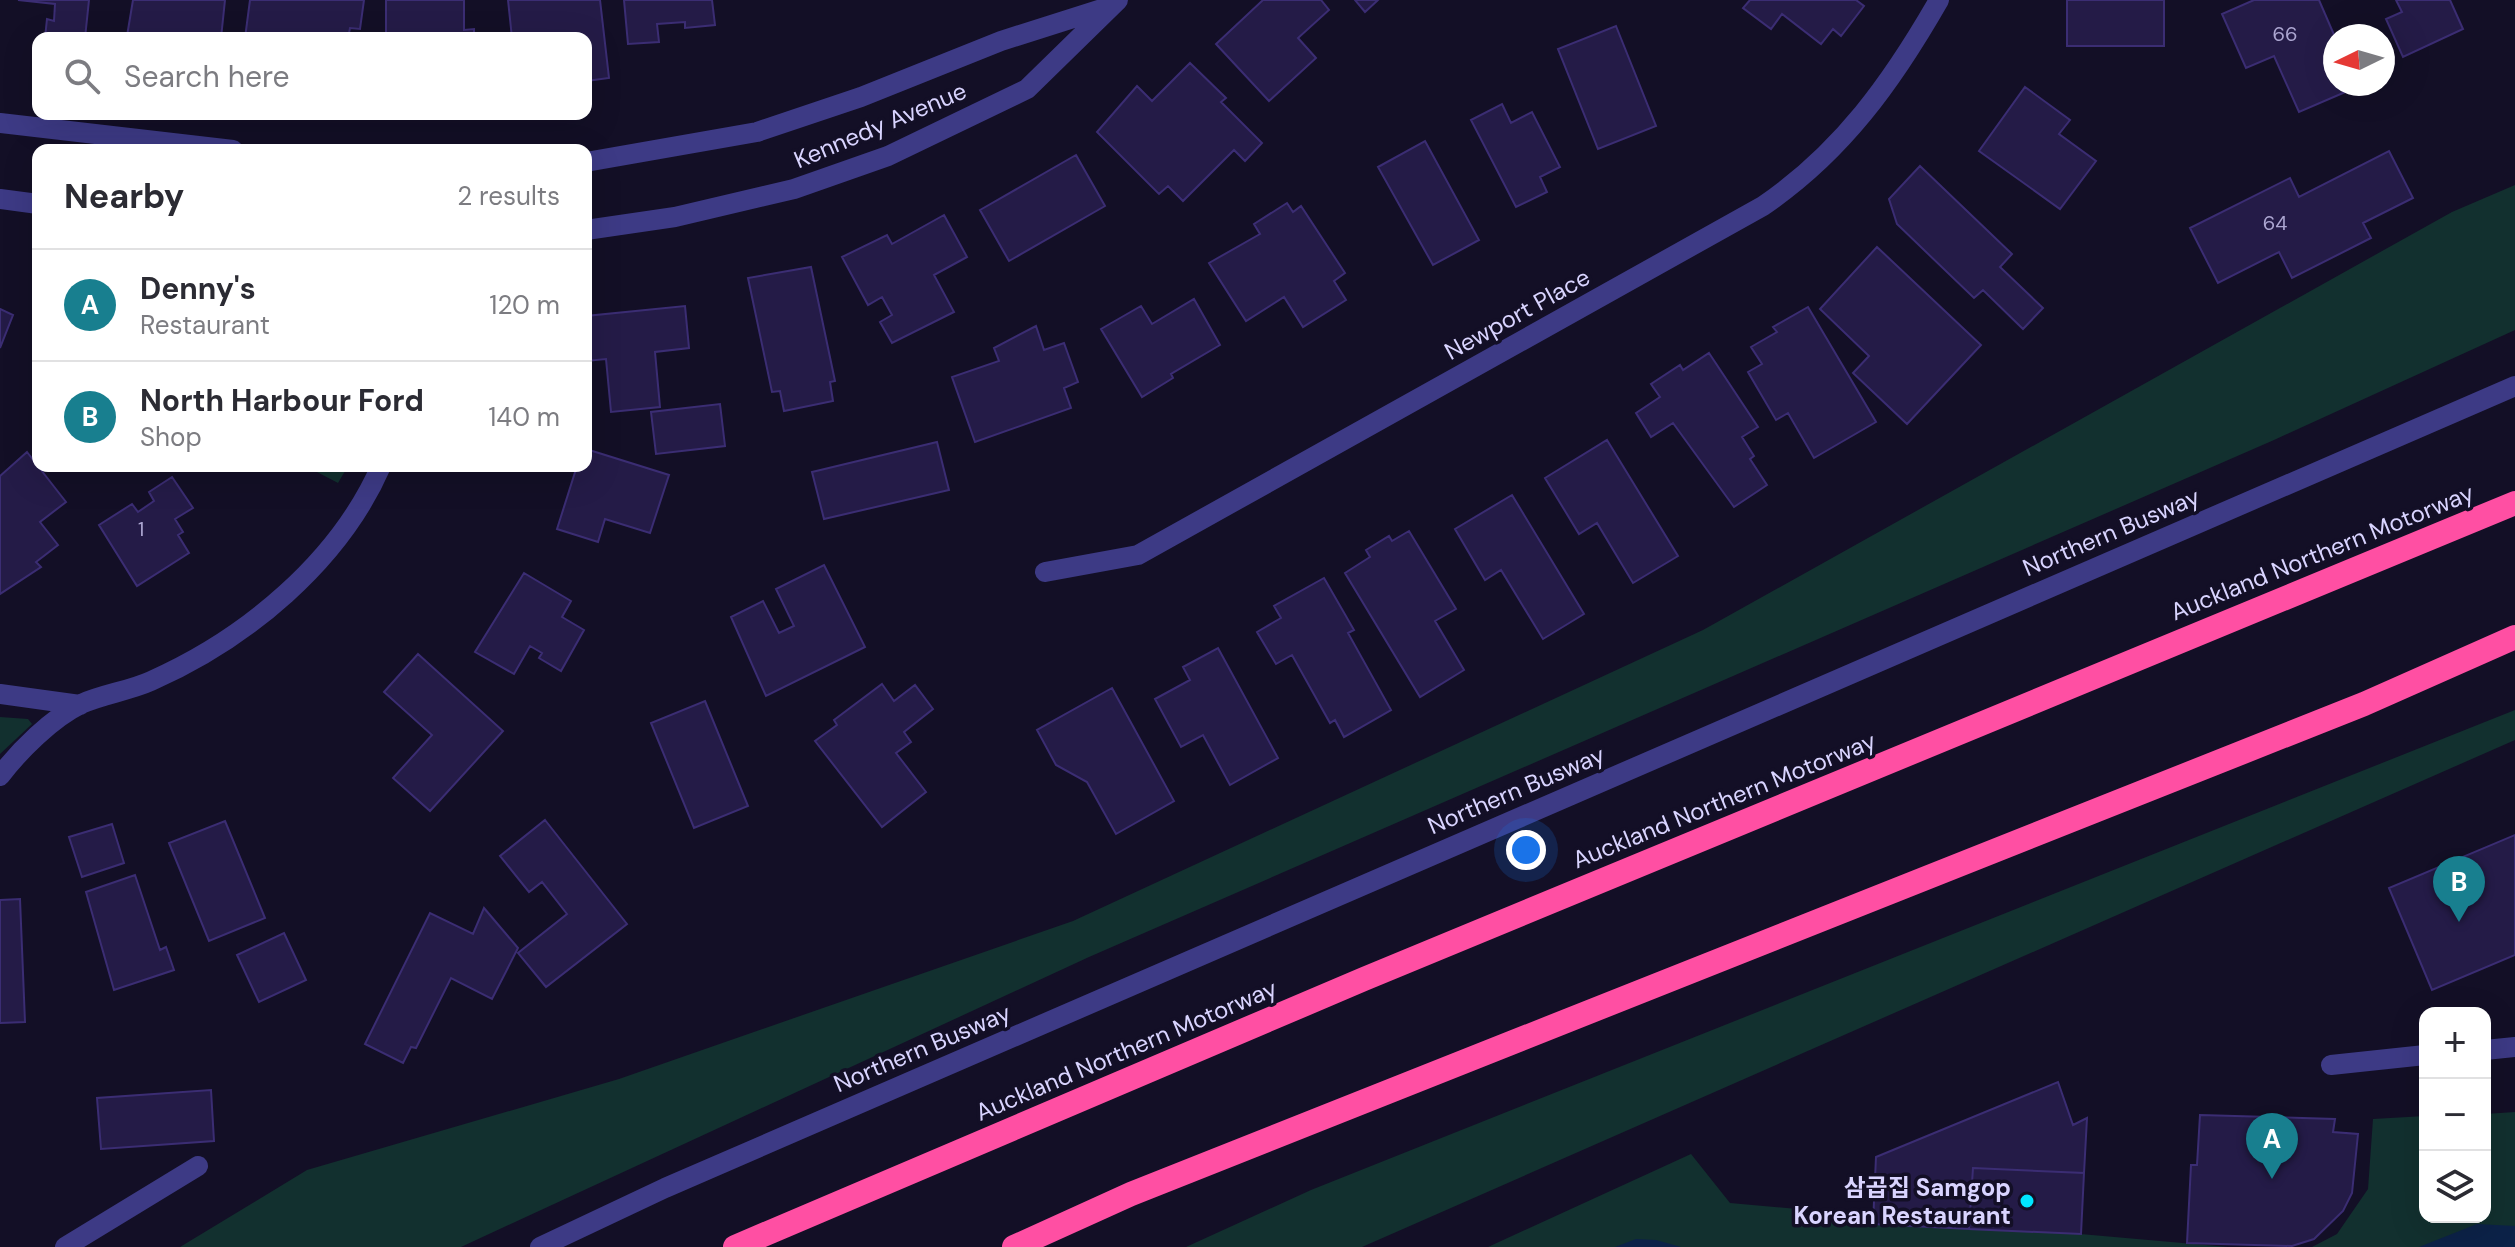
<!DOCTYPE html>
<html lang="en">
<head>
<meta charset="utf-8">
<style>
  :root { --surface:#fff; --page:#f7f7f7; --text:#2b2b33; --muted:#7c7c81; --line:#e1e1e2; --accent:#187f8f }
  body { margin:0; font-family:"DM Sans","Noto Sans KR",sans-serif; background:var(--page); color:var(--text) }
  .controls { position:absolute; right:24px; bottom:24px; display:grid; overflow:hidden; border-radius:16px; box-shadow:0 8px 32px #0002 }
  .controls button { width:72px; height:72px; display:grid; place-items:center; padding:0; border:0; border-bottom:2px solid var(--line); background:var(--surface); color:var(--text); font:40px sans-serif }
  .compass { position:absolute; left:2323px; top:24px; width:72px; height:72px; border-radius:50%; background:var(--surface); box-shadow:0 8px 32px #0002; rotate:265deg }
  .you { position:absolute; left:1526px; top:850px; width:28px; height:28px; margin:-20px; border:6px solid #fff; border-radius:50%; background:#1a73e8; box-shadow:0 0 0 12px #1a73e833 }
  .badge { display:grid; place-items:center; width:52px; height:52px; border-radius:50%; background:var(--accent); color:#fff; font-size:26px; font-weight:700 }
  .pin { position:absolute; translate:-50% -66px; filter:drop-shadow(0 2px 4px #0008) }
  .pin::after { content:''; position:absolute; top:42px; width:28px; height:24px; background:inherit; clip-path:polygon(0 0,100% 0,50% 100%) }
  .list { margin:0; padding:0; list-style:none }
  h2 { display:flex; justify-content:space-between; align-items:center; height:104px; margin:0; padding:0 32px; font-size:34px }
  h2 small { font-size:26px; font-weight:400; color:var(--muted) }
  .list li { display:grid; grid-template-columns:52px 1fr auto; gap:24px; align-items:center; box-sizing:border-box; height:112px; padding:0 32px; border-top:2px solid var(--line) }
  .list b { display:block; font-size:30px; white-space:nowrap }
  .list p { margin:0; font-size:26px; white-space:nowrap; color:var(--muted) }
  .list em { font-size:26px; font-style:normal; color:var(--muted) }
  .icon { flex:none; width:44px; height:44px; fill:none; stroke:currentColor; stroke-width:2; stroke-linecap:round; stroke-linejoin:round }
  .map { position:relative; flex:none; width:2515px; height:1247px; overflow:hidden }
  .search { position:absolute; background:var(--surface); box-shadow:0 8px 32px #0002; left:32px; top:32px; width:560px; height:88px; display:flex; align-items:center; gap:20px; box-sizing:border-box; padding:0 28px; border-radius:16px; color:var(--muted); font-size:30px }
  .panel { position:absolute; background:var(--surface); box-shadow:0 8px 32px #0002; left:32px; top:144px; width:560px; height:328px; border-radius:16px }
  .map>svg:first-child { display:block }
</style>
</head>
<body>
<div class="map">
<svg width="2515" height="1247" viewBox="0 0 2515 1247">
  <rect width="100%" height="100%" fill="#130f26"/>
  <path fill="#12302f" d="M2515,185V330L2274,440L1089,957L461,1247H180L307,1170L619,1079L1073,921L1703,630L2452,212Z
    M284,466H348L338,483L315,471Z
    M2515,710V740L1362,1247H1186L1311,1190Z
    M0,717L28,719L32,724L0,754Z
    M2515,1112V1247H2312L2337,1234L2368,1189L2373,1119L2425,1116V1217H2485V1114Z
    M1691,1154L1730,1203L2228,1247H1488Z"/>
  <path fill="#0c2248" d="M2477,1224L2515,1226V1247H2419Z
    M1636,1239L1656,1240L1681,1247H1615Z"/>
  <path fill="#241b47" stroke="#3b2d73" stroke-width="2" d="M18,0H89L85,38H45L47,19L54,21L55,4Z
    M133,0H225L221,38L127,36Z
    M250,0H364L360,29L350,28L348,38H245Z
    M386,0H464V30L474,29V38H386Z
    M508,0H600L609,78L586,81V38H512Z
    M624,0H712L715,25L685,28V22L657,24L659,42L628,44Z
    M1263,0H1321L1329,10L1298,38L1316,58L1269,101L1216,44Z
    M1355,0H1378L1365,12Z
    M1750,0H1856L1864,6L1841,36L1833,29L1821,44L1782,14L1771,29L1743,8Z
    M2067,0H2164V46H2067Z
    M2254,0H2319L2335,37V84H2355L2357,87L2299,112L2274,56L2246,68L2222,14Z
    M2396,0H2450L2463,29L2403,57L2386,19L2402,12Z
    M1616,26L1656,126L1598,149L1558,49Z
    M1190,63L1226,98L1221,102L1262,143L1245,161L1234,150L1183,201L1168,186L1159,194L1097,132L1137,86L1152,101Z
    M2025,87L2070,120L2059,134L2096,161L2060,209L1979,151Z
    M1502,104L1511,123L1532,112L1560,167L1540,177L1547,192L1516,207L1471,120Z
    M1425,141L1479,240L1433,265L1378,167Z
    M2389,151L2413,198L2363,223L2371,238L2292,278L2279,252L2218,283L2190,228L2290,178L2299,197Z
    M1076,155L1105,206L1009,261L980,210Z
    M1920,166L2012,254L2000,267L2043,308L2023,329L1983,290L1974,298L1897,224L1889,199Z
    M1287,203L1293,212L1301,206L1345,273L1334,281L1346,300L1303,327L1284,297L1246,321L1209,263L1260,234L1254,224Z
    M944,215L967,257L934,275L954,312L892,343L880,322L892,315L882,297L868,305L842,257L887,235L892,244Z
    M1877,247L1981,345L1907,424L1853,373L1869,356L1820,309Z
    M811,267L835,381L830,382L833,401L784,411L780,391L772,392L748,278Z
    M1194,299L1220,345L1171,374L1173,378L1142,397L1101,329L1141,306L1152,324Z
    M685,306L689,348L655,352L660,407L611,412L606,359L586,361V316Z
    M1808,307L1876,422L1814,458L1788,413L1776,420L1748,372L1762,364L1751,347L1777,332L1773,327Z
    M0,309L13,315L0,348Z
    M1036,326L1044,350L1064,343L1078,382L1064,388L1071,408L975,442L952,377L999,361L994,348Z
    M1709,353L1758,427L1742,437L1754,456L1750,459L1767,485L1734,507L1673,423L1651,437L1636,413L1660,397L1651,384L1680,365L1683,370Z
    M720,404L725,446L656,454L651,412Z
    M1607,440L1678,556L1633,583L1597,523L1579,534L1545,478Z
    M937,442L949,490L824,519L812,472Z
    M586,449L669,475L650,533L605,519L598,542L557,529L577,466H586Z
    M27,452L66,502L40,522L58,545L36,562L41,567L0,594V476Z
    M172,477L193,508L175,519L183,532L178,535L189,553L137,586L99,525L132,504L138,512L154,501L149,492Z
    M1512,495L1584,614L1543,639L1501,570L1485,580L1455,529Z
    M1409,531L1456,609L1435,621L1464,670L1420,697L1345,573L1370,557L1366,550L1389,536L1392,541Z
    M824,565L865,647L766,696L731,617L763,601L779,633L794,626L776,589Z
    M524,573L571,601L562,617L584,630L561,671L539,658L542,653L530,646L514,674L475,652Z
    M1324,578L1354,630L1348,633L1391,710L1344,737L1335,720L1330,723L1292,655L1276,664L1257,632L1281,618L1274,606Z
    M1218,648L1278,758L1230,785L1203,735L1181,747L1155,699L1190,680L1183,667Z
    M418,654L503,731L430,811L393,778L432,735L384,692Z
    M882,684L894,701L915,685L933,709L904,732L911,742L896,753L926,792L882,827L815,741L837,725L834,720Z
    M1112,688L1174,801L1116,834L1087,782L1056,765L1037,730Z
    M705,701L748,806L694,828L651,723Z
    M545,820L627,924L546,987L518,953L567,914L542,882L529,892L500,856Z
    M225,821L265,918L209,941L169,843Z
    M112,824L124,863L82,877L69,837Z
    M2515,835V955L2432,990L2389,888Z
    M135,875L160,950L166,947L174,970L114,990L86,892Z
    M20,899L25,1022L0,1023V900Z
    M484,908L518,948L492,999L451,978L416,1048L411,1047L403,1063L365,1044L430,913L473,934Z
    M284,933L306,980L259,1002L237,955Z
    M2058,1082L2073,1125L2087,1118L2084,1173L1973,1168L1969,1229L1873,1224L1876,1157Z
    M211,1090L214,1141L101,1149L97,1098Z
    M2200,1115L2335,1119L2333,1132L2358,1134L2352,1193L2343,1211L2314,1239L2292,1246L2187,1243L2191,1165H2197Z
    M1973,1168L2084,1173L2081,1234L1969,1229Z"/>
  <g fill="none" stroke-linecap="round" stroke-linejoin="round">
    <path stroke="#3d3a85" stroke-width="20" d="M2485,1050L2515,1047
      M2331,1065L2425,1055
      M65,1247L198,1166
      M540,1247L665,1188L2515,386"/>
    <path stroke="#3d3a85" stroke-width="20" d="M0,123L233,150
      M586,162L757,132L861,97L1001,41L1108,7
      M0,199L38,204
      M586,230L675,217L794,189L888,156L1027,89L1118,0
      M1045,572L1138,555L1763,206C1842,152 1892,82 1939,0
      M0,694L80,705
      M0,776C19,751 52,718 81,704C103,694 129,691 151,681C246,639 339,562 381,466"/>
    <path stroke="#ff4fa3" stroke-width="24" d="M735,1247L1364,979L2515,503
      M1014,1247L1131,1194L2364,704L2515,637"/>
  </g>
  <circle fill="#00e5ff" stroke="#130f26" stroke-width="3" cx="2027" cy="1201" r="8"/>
  <g text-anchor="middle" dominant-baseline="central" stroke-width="7" stroke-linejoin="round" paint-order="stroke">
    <g font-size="20" fill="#aca6d1">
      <text x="2285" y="34">66</text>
      <text x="2275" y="223">64</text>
      <text x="141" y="529">1</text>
    </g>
    <g font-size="24" fill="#d9d4ff" stroke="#130f26">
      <text transform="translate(880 125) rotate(-23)">Kennedy Avenue</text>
      <text transform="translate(1517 314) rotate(-29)">Newport Place</text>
      <text transform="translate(2111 532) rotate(-23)">Northern Busway</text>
      <text transform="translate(2322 552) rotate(-22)">Auckland Northern Motorway</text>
      <text transform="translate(1516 790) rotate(-23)">Northern Busway</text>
      <text transform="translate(1724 800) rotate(-22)">Auckland Northern Motorway</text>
      <text transform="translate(922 1048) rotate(-23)">Northern Busway</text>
      <text transform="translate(1126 1050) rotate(-23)">Auckland Northern Motorway</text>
    </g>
    <g font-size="24" font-weight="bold" fill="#d9d4ff" stroke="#130f26" text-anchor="end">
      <text x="2011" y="1187">삼곱집 Samgop<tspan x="2011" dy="28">Korean Restaurant</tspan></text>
    </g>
  </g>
</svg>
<div class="controls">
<button>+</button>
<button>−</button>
<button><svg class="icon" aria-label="layers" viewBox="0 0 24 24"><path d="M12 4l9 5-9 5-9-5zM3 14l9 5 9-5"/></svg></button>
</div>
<svg class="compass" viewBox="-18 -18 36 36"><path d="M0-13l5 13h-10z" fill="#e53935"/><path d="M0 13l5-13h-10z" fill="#7c7c81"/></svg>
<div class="you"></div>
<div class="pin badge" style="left:2272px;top:1179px">A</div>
<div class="pin badge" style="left:2459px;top:922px">B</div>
<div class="search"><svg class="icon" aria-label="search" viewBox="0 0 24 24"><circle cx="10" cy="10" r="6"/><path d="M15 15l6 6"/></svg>Search here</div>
<section class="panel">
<h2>Nearby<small>2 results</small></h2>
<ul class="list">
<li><span class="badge">A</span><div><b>Denny's</b><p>Restaurant</p></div><em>120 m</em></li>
<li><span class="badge">B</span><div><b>North Harbour Ford</b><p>Shop</p></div><em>140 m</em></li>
</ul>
</section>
</div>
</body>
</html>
